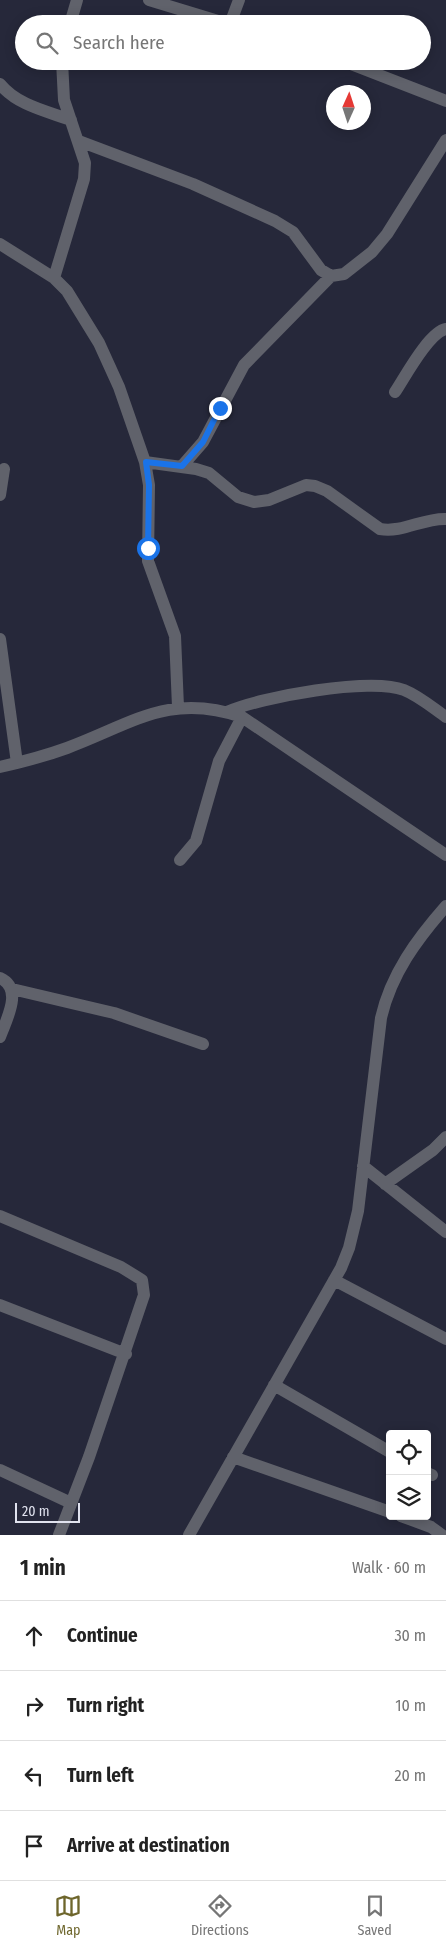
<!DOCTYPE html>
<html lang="en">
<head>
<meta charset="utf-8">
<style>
  :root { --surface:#fff; --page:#f6f6f6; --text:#222; --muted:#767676; --line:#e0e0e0; --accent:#6e662c }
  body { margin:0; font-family:"Fira Sans Condensed",sans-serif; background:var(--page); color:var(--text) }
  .controls { position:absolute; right:15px; bottom:15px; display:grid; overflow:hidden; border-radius:5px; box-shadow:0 2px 12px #0003 }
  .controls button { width:45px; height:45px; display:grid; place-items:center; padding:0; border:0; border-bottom:1px solid var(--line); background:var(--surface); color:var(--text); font:25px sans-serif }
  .compass { position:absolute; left:326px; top:85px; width:45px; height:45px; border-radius:50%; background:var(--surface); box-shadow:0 2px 12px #0003; rotate:3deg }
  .scale { position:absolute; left:15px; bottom:12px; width:65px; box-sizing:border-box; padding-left:5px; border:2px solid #e0e2ee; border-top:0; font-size:14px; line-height:18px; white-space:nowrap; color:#e0e2ee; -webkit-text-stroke:4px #26283a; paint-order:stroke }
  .stop { position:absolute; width:15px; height:15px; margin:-11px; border:4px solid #1a73e8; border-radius:50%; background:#fff }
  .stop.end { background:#1a73e8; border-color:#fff; box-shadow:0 1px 5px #0008 }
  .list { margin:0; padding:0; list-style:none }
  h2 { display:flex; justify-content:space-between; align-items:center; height:65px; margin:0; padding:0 20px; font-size:21px }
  h2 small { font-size:16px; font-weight:400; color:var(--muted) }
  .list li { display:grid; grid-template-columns:32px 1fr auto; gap:15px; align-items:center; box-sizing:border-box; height:70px; padding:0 20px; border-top:1px solid var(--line) }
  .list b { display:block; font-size:19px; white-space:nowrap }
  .list em { font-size:16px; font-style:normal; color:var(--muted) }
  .icon { flex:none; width:28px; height:28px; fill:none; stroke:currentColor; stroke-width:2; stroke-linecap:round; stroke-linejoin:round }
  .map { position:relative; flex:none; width:446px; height:1535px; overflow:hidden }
  .search { position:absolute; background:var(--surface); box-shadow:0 2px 12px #0003; left:15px; right:15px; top:15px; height:55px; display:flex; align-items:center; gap:12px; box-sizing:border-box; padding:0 18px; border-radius:28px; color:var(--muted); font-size:19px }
  .sheet { height:345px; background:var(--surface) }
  nav { display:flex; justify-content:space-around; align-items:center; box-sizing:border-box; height:70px; border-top:1px solid var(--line); background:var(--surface); font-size:14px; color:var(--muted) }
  nav a { display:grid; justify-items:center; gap:2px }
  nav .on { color:var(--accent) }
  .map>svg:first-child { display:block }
</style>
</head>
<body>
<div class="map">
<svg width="446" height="1535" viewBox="0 0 446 1535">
  <rect width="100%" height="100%" fill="#26283a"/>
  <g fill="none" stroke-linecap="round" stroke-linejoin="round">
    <path stroke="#60626b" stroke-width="12" d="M149,0L228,24
      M70,24L77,0
      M230,24L239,0
      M343,61L446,101
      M0,84C17,105 46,111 71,120
      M79,141L193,184L275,221L293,232L321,270L331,276L344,274L372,252L387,234L446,140
      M0,244L54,278L67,291L99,343L119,387L145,462L149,485L148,561L175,636L178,707
      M54,278L84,179L85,163L64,100L62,61
      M395,392C405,377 429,332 446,329
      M145,462L196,469L209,473L238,497L254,502L269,500L306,485L315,486L327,491L380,529C403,533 423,518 446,519
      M182,466L203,442L244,365L331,276
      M0,495L4,469
      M0,639L17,763
      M227,712C260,697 371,677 404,690C419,696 433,708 446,717
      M0,767C22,762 45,756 67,748C132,724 169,692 242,717L446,855
      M180,860L196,841L219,761L242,717
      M0,978C24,989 6,1020 0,1037
      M12,989L114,1013L203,1044
      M363,1166L446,1232
      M385,1184L433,1150L446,1137
      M0,1216L121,1267L142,1280L144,1295L89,1457L59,1535
      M334,1280L446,1339
      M0,1305L126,1354
      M274,1385L390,1452
      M233,1457L390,1512
      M0,1470L71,1503
      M427,1473L432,1475
      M401,1516L431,1527L442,1535
      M189,1535L341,1268L349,1248L358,1211L381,1018C391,974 417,939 446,906"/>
  </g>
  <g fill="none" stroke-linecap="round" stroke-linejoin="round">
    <path stroke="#1a73e8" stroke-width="6" d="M148,548L149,485L146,462L182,466L203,442L220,408"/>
  </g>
</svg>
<div class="controls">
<button><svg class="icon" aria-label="locate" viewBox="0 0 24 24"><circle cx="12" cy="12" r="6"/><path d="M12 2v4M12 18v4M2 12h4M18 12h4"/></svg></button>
<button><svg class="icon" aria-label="layers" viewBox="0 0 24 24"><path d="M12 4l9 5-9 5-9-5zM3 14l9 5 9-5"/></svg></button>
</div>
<svg class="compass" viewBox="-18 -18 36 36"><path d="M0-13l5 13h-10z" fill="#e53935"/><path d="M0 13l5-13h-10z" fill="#767676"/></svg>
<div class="scale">20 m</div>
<div class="stop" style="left:148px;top:548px"></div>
<div class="stop end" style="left:220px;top:408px"></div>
<div class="search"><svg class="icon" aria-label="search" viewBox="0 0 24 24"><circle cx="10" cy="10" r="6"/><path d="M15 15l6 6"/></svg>Search here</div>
</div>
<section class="sheet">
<h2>1 min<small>Walk · 60 m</small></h2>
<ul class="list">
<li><svg class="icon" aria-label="ahead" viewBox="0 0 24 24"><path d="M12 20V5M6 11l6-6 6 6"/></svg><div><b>Continue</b></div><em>30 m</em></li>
<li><svg class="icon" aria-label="right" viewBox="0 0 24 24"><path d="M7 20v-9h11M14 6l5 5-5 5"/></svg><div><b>Turn right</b></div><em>10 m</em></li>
<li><svg class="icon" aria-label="left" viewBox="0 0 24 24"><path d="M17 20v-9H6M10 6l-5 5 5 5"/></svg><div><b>Turn left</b></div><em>20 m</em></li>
<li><svg class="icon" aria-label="arrive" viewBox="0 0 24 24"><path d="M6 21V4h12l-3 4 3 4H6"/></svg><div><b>Arrive at destination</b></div></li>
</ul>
</section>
<nav>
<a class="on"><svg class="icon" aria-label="map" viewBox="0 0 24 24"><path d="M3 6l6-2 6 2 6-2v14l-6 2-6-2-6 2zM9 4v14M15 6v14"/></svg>Map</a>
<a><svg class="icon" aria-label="directions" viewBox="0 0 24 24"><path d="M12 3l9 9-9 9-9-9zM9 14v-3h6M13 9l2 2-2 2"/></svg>Directions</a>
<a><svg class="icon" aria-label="saved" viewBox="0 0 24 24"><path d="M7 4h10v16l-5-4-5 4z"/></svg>Saved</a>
</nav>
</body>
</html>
